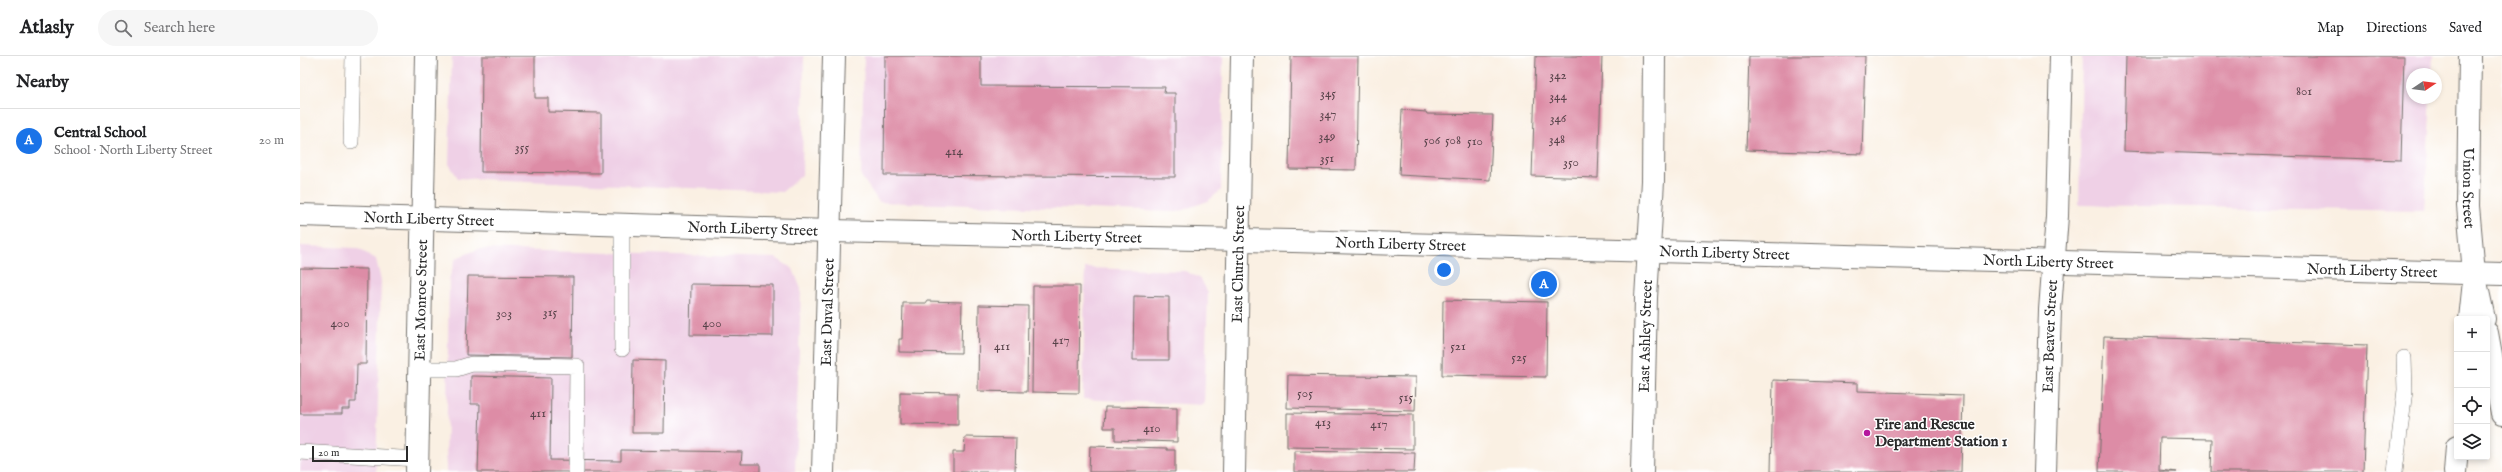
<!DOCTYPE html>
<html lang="en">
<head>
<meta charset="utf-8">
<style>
  :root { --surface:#fff; --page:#f6f6f6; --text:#202124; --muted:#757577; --line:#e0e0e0; --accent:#1a73e8 }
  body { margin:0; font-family:"IM FELL English",serif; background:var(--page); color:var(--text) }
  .controls { position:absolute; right:12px; bottom:12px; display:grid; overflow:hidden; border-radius:4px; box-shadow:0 2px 6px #0003 }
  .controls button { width:36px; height:36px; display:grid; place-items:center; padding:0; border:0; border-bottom:1px solid var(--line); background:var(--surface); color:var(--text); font:20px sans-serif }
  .compass { position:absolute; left:2106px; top:12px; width:36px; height:36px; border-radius:50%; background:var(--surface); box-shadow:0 2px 6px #0003; rotate:77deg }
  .scale { position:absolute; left:12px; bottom:10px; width:96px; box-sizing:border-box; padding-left:4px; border:2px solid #2b2b2b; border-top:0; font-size:11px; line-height:14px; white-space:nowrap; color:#2b2b2b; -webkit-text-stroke:3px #fff; paint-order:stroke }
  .you { position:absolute; left:1144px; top:214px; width:14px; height:14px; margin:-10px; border:3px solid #fff; border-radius:50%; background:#1a73e8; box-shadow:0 0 0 6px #1a73e833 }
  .badge { display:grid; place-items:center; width:26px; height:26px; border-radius:50%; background:var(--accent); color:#fff; font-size:13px; font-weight:700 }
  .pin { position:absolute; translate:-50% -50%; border:2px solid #fff; box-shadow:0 1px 4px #0006 }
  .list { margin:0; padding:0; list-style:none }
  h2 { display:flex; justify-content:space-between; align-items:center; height:52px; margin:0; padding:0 16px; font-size:17px }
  h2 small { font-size:13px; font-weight:400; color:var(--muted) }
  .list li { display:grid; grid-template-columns:26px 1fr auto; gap:12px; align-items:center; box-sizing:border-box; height:64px; padding:0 16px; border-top:1px solid var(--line) }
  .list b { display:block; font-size:15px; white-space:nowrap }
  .list p { margin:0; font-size:13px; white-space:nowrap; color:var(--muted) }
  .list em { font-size:13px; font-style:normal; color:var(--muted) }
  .icon { flex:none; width:22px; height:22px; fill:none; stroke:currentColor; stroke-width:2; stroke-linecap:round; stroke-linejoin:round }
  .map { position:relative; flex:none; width:2202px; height:416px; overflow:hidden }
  header { display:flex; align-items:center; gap:24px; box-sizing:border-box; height:56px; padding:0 20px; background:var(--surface); border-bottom:1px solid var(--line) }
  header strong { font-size:19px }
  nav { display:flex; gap:22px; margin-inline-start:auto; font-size:14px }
  .search { width:280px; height:36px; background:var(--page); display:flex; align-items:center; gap:10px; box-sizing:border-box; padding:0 14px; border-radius:22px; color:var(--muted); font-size:15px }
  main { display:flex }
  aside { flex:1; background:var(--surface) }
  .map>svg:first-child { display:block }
</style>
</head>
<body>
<header>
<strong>Atlasly</strong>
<div class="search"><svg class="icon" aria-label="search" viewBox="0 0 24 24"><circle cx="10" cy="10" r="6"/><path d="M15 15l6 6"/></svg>Search here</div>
<nav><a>Map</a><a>Directions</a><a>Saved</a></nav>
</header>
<main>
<aside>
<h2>Nearby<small></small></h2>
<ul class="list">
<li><span class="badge">A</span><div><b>Central School</b><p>School · North Liberty Street</p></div><em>20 m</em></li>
</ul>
</aside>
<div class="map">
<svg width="2202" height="416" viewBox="0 0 2202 416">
  <rect width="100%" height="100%" fill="#fff"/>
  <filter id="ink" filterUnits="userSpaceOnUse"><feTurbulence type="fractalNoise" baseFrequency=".025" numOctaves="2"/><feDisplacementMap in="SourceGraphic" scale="8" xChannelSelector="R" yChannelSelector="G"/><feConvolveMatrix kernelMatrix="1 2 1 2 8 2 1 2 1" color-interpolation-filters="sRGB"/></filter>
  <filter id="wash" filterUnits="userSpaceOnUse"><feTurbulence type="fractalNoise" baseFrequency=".012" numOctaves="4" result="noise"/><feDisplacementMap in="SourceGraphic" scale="16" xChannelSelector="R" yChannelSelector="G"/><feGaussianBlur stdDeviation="0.9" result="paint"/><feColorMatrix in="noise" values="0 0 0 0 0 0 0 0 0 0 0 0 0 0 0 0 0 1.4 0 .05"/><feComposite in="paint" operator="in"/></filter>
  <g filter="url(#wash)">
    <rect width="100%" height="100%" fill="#faf0e3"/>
    <path fill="#efd0e6" d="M152,0H504L502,119L482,136L158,122L149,108Z
      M564,0H923L921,134L908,145L877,156L579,146L561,120Z
      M1782,0H2133L2132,18H2112V42H2131L2124,155L1779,149Z
      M0,190L57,192L76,203L81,225L76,416H0Z
      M179,193L476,202L493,213L501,233L495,416H146L149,223L156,202Z
      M785,212L885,215L901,223L908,237L904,349L783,343Z"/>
    <g id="blocks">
      <path fill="#dd8ca6" d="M182,0H235V42H248V56L301,57V117L181,116Z
        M585,0H681V30L865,31L864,37H875V121L584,119Z
        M991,0H1058L1056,114L989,113Z
        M1236,0H1302L1298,122L1232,120Z
        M1449,0H1565L1562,98L1446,94Z
        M1826,0H2104L2101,104L1824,95Z
        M1102,54L1126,56L1127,58L1193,59L1190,124L1099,119Z
        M0,212L67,213L66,308H57L56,346H50V353H42V358H0Z
        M168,220L273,221L272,301L166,299Z
        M391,228L473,229V280L390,279Z
        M733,230H780L779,337L732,336Z
        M834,240L869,241V304H833Z
        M1143,244L1247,246L1246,321L1142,319Z
        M627,245L662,246L661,297L599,296V283H602L603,247H627Z
        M679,249L728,250L727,336L678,335Z
        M1804,280L2067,289L2063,416H1911L1912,383L1860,382L1859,414L1877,416H1799Z
        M333,304L365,305L364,377H332Z
        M988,319L1116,321L1115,355L987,352Z
        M171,320L251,322L250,404L321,405V394L442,396L441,408H460V416H178L180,348H171Z
        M1473,324L1558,327V335L1663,339L1661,416H1471Z
        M600,336L658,337V369L600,368Z
        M805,351L877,352V386L815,384V372H804Z
        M987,357L1113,359V393L987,391Z
        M665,381L716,382L715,416H653V396H664Z
        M790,390L867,392V394H875V416H789Z
        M994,395L1115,397L1114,416H994Z"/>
    </g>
  </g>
  <g filter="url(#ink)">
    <use href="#blocks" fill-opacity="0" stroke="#73706b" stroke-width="1"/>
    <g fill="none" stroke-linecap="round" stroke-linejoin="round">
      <defs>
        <path id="service" d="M51,86L53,0
          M322,293V168
          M119,313H156L172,308L277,310L276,416
          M0,396L117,403
          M2095,416L2105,334L2104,302"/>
        <g id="tertiary">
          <path id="s1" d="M0,159L531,175L993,185L2202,218"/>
          <path d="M2170,263L2174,225"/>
          <path id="s2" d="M117,416L126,0"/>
          <path id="s3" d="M523,416L534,0"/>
          <path id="s4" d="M934,416L942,0"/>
          <path id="s5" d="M1342,416L1346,242L1353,125L1354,0"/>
          <path id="s6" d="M1745,416L1750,254L1757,160L1761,0"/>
          <path d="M2155,416L2157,391"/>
        </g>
        <g id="primary">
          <path id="s7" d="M2170,0L2168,150L2174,217"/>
        </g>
        <path id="motorway" d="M2174,217L2184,263
          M2187,277L2202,358"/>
      </defs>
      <use href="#service" stroke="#73706b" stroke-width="16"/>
      <use href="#tertiary" stroke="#73706b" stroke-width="24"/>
      <use href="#primary" stroke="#73706b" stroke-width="24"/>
      <use href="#motorway" stroke="#73706b" stroke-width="24"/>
      <use href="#service" stroke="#fff" stroke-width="15"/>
      <use href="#tertiary" stroke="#fff" stroke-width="22"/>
      <use href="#primary" stroke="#fff" stroke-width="22"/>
      <use href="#motorway" stroke="#fff" stroke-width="22"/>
    </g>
  </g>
  <circle fill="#b5179e" stroke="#fff" stroke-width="1.5" cx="1567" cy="377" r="4"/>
  <g text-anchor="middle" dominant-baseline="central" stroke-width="3" stroke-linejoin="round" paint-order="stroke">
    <g font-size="13" fill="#58434a">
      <text x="1258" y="19">342</text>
      <text x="2004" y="35">801</text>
      <text x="1028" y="37">345</text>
      <text x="1258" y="40">344</text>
      <text x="1028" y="58">347</text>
      <text x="1258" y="62">346</text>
      <text x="1027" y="80">349</text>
      <text x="1257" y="83">348</text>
      <text x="1132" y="84">506</text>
      <text x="1153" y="84">508</text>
      <text x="1175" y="85">510</text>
      <text x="222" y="91">355</text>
      <text x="654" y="95">414</text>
      <text x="1027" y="102">351</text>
      <text x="1271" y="106">350</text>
      <text x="250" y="256">315</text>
      <text x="204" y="257">303</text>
      <text x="40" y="267">400</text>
      <text x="412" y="267">400</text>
      <text x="761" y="284">417</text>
      <text x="702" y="290">411</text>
      <text x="1158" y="290">521</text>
      <text x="1219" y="301">525</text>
      <text x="1005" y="337">505</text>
      <text x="1106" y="341">515</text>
      <text x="238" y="357">411</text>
      <text x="1023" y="366">413</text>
      <text x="1079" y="368">417</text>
      <text x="852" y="372">410</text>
    </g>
    <g font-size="15" fill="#2b2b2b" stroke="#fff">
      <text stroke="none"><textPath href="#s7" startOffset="132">Union Street</textPath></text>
      <text stroke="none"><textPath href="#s1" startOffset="129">North Liberty Street</textPath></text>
      <text stroke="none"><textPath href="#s1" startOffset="453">North Liberty Street</textPath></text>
      <text stroke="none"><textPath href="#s1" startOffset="777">North Liberty Street</textPath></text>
      <text stroke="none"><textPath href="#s1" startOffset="1101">North Liberty Street</textPath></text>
      <text stroke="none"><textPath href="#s1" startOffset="1425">North Liberty Street</textPath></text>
      <text stroke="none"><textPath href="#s1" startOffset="1749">North Liberty Street</textPath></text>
      <text stroke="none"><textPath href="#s4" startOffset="208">East Church Street</textPath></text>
      <text stroke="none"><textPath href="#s1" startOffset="2073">North Liberty Street</textPath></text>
      <text stroke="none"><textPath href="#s2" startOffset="172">East Monroe Street</textPath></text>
      <text stroke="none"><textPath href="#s3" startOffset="160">East Duval Street</textPath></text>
      <text stroke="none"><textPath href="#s5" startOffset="136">East Ashley Street</textPath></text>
      <text stroke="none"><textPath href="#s6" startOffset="136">East Beaver Street</textPath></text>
    </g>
    <g font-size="15" font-weight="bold" fill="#2b2b2b" stroke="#fff" text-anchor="start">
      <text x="1575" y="368">Fire and Rescue<tspan x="1575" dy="17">Department Station 1</tspan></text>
    </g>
  </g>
</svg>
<div class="controls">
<button>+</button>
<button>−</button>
<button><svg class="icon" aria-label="locate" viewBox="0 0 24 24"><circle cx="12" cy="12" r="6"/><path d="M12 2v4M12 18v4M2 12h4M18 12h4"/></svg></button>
<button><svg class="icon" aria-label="layers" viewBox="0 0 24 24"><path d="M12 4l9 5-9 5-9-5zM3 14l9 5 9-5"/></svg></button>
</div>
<svg class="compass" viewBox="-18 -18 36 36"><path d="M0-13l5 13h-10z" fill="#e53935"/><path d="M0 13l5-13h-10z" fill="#757577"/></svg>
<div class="scale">20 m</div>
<div class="you"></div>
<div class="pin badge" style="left:1244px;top:228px">A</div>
</div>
</main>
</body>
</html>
